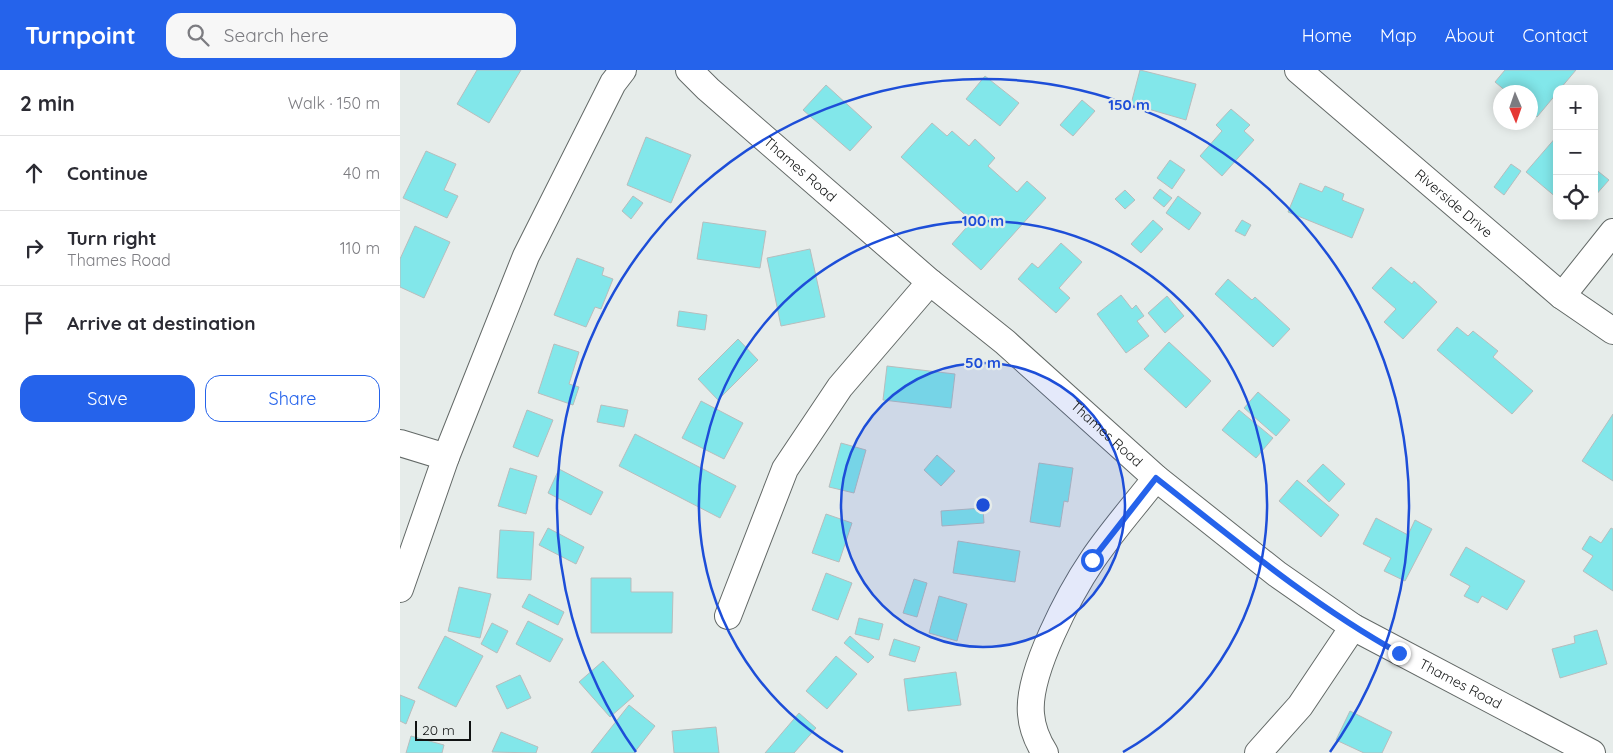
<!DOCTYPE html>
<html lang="en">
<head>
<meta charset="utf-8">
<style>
  :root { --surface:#fff; --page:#f7f7f7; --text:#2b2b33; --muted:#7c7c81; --line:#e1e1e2; --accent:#2563eb }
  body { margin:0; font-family:Quicksand,sans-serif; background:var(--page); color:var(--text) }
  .controls { position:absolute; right:15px; top:15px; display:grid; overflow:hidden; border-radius:10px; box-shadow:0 2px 12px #0003 }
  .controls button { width:45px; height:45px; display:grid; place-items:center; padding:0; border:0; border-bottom:1px solid var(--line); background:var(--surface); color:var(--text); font:25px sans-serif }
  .compass { position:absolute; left:1093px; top:15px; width:45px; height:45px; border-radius:50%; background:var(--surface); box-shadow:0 2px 12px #0003; rotate:178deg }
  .scale { position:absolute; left:15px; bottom:12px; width:56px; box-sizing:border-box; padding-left:5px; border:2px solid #111313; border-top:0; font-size:14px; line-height:18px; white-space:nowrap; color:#111313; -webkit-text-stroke:4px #e6ecea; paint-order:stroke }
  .stop { position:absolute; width:15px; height:15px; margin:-11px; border:4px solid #2563eb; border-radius:50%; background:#fff }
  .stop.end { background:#2563eb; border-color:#fff; box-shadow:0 1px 5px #0008 }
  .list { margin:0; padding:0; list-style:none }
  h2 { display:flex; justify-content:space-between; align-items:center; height:65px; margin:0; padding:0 20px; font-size:21px }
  h2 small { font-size:16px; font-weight:400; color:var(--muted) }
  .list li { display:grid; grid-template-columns:32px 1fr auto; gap:15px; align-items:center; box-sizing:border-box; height:75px; padding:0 20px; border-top:1px solid var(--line) }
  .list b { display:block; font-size:19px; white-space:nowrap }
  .list p { margin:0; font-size:16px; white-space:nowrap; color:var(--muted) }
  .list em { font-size:16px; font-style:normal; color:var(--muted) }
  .actions { display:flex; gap:10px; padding:15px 20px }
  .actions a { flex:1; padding:11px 0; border:1px solid var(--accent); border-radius:15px; text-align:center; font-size:18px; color:var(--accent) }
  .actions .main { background:var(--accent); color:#fff }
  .icon { flex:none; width:28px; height:28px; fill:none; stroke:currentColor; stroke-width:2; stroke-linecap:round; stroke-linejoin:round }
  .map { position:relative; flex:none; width:1213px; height:683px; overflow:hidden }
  header { display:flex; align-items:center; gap:30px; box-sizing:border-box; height:70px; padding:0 25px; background:var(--accent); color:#fff }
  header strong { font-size:24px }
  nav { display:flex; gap:28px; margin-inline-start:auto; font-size:18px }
  .search { width:350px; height:45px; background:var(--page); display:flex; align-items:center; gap:12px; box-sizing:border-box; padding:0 18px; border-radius:15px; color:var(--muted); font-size:19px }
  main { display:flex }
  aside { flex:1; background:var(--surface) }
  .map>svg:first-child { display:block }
</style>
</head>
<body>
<header>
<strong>Turnpoint</strong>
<div class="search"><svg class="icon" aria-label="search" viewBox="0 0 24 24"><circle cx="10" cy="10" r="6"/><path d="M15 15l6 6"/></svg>Search here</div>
<nav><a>Home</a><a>Map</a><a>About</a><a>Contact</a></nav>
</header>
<main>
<aside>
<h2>2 min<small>Walk · 150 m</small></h2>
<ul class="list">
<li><svg class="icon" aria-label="ahead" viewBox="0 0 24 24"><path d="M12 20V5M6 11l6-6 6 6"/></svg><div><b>Continue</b></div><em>40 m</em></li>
<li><svg class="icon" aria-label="right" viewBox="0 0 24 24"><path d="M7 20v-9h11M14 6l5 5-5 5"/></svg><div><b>Turn right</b><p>Thames Road</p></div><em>110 m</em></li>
<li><svg class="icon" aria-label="arrive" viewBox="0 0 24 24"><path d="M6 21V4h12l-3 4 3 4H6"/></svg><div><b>Arrive at destination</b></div></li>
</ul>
<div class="actions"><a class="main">Save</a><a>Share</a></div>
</aside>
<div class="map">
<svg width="1213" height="683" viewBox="0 0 1213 683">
  <rect width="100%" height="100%" fill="#e6ecea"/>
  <path fill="#82e7ea" stroke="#b7bdbd" d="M77,0H121L89,53L57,34Z
    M740,0L796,14L786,50L731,34Z
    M1105,0H1176L1160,19H1157V23L1137,47L1130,42V22H1107L1095,12Z
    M585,6L619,33L600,56L566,29Z
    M426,15L472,57L450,81L403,40Z
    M682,30L695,41L673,66L660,55Z
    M831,39L850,55L844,61L854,70L822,106L800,86L822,61L816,55Z
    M532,53L547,66L552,61L569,76L575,69L595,88L588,96L617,122L627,111L646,128L581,200L552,174L572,151L501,87Z
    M1157,66V128L1126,102Z
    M246,67L291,85L271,133L227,115Z
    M26,81L56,94L44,120L58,126L47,148L3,128Z
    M770,90L785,100L772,119L757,108Z
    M1111,94L1121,101L1104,125L1094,117Z
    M1194,98L1209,110L1194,127Z
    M900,113L922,122L925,116L944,124L942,130L964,139L952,168L888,142Z
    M760,119L772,128L764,137L753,128Z
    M725,120L735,130L725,139L715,129Z
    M233,126L243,133L231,149L222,141Z
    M778,126L801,143L789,160L766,143Z
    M753,150L763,159L741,183L731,174Z
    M842,150L851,155L845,166L835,161Z
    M303,152L366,161L360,198L297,189Z
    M15,156L50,172L24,228L0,217V189Z
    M661,173L682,192L659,218L670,228L656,243L618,209L632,193L638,198Z
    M410,179L425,247L381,256L367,188Z
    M177,188L204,198L202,205L213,209L201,239L195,237L186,257L154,245Z
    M991,197L1012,214L1014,211L1037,232L1003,269L984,252L996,239L972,218Z
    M828,209L852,230L855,227L890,259L873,277L815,224Z
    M721,225L732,239L736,235L744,246L737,251L749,266L726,283L697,244Z
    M767,226L784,246L765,263L748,243Z
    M279,241L307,245L305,260L277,256Z
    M1057,257L1068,266L1073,261L1098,281L1093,287L1133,321L1112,344L1037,280Z
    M338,269L358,290L318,330L298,309Z
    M769,272L811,311L786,338L744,299Z
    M154,274L179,282L169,314L179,317L173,335L138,323Z
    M487,296L555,304L551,338L483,330Z
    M858,322L890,350L876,366L844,338Z
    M301,331L343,353L324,389L282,368Z
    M201,335L228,340L224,357L197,352Z
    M127,340L153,350L138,387L113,377Z
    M839,340L873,368L856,388L822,360Z
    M1213,344V411L1182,391Z
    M235,364L336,416L320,448L219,396Z
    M441,373L466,380L454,423L429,417Z
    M537,385L555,401L541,416L524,400Z
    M639,393L673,398L668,432L664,431L660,457L630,452Z
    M923,394L945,414L929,432L907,411Z
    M110,398L137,406L126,444L98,436Z
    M159,399L203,422L191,445L148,423Z
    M897,410L939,445L921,467L879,431Z
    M583,438L584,453L542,456L541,441Z
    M426,444L452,453L439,492L412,483Z
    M976,448L1008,465L1015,450L1032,459L1005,511L984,501L991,488L963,474Z
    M148,458L184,477L176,494L139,475Z
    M1211,458L1213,459V521L1183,501L1193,486L1182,479L1190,466L1201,473Z
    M100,460L134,462L131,510L97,508Z
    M558,471L620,481L615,512L553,503Z
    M1066,477L1125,511L1107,540L1082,526L1078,533L1064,526L1070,516L1050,505Z
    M426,503L452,513L438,550L412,540Z
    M191,508H231V522H273L272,563H191Z
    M514,509L527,513L517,547L503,543Z
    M59,517L91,524L80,568L48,561Z
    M129,524L164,542L158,555L122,537Z
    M539,526L567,534L557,571L529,563Z
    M459,548L483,554L479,570L455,564Z
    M128,551L163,569L150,592L116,574Z
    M92,553L108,561L97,583L81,574Z
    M1197,560L1207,594L1160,608L1152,579L1175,573L1174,566Z
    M45,566L83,586L56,637L18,618Z
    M450,566L474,587L468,593L444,573Z
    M494,569L520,577L515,592L489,585Z
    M436,586L457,604L427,639L406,621Z
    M203,591L234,626L210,647L179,612Z
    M556,602L561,635L508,641L504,609Z
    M120,605L131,628L107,639L96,616Z
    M0,625L15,631L6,654L0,651Z
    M229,635L255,656L234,683H191Z
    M950,641L992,662L982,683H964L936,670Z
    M399,643L416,658L394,683H365Z
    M316,657L319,683H274L272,661Z
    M101,662L138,677L136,683L92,682Z
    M11,666L44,675L42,683H6Z"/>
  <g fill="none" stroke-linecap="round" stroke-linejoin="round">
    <defs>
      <g id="minor">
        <path id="s1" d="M289,0L308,19L530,212L605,272L756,408L877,504L953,557L1192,683"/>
        <path id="s2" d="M898,0L1162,226L1213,261"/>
        <path d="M1162,226L1213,162"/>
        <path d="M0,373L46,387"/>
        <path d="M0,519L46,387L126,186L213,13L223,0"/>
        <path d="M328,546L385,399L440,317L530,212"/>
        <path d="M645,683C638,672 632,657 631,644C627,603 670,523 693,489C712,461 735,435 756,408"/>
        <path d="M858,683L900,636L953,557"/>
      </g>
    </defs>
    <use href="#minor" stroke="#636967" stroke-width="28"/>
    <use href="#minor" stroke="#fff" stroke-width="26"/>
  </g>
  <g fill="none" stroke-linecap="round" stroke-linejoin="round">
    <path stroke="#2563eb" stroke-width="6" d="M692,490L756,408C835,470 911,534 999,583"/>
  </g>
  <circle cx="583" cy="435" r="142" fill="#1d4ed8" fill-opacity=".12"/>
  <g fill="none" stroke="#1d4ed8" stroke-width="2.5">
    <circle cx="583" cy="435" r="142"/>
    <path d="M443 682A284 284 0 1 1 723 682"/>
    <path d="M236 682A426 426 0 1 1 930 682"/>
  </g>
  <g text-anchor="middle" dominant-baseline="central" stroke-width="4.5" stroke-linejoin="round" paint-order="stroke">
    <g font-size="14" fill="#111313" stroke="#e6ecea">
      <text stroke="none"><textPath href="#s1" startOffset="149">Thames Road</textPath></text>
      <text stroke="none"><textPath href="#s2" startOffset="205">Riverside Drive</textPath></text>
      <text stroke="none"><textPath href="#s1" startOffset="554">Thames Road</textPath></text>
      <text stroke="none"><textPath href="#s1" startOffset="989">Thames Road</textPath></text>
    </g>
  </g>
  <circle cx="583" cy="435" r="8" fill="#1d4ed8" stroke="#e6ecea" stroke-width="2.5"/>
  <g font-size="15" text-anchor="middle" font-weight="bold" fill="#1d4ed8" stroke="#e6ecea" stroke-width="4.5" stroke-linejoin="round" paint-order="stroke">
    <text x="729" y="40">150 m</text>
    <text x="583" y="156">100 m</text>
    <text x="583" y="298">50 m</text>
  </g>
</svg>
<div class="controls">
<button>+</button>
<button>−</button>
<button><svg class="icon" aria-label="locate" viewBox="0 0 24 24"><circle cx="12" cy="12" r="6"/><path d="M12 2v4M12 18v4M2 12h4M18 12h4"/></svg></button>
</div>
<svg class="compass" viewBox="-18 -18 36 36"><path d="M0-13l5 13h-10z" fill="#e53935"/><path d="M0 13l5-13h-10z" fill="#7c7c81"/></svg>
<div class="scale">20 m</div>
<div class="stop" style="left:692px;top:490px"></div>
<div class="stop end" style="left:999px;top:583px"></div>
</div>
</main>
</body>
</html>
